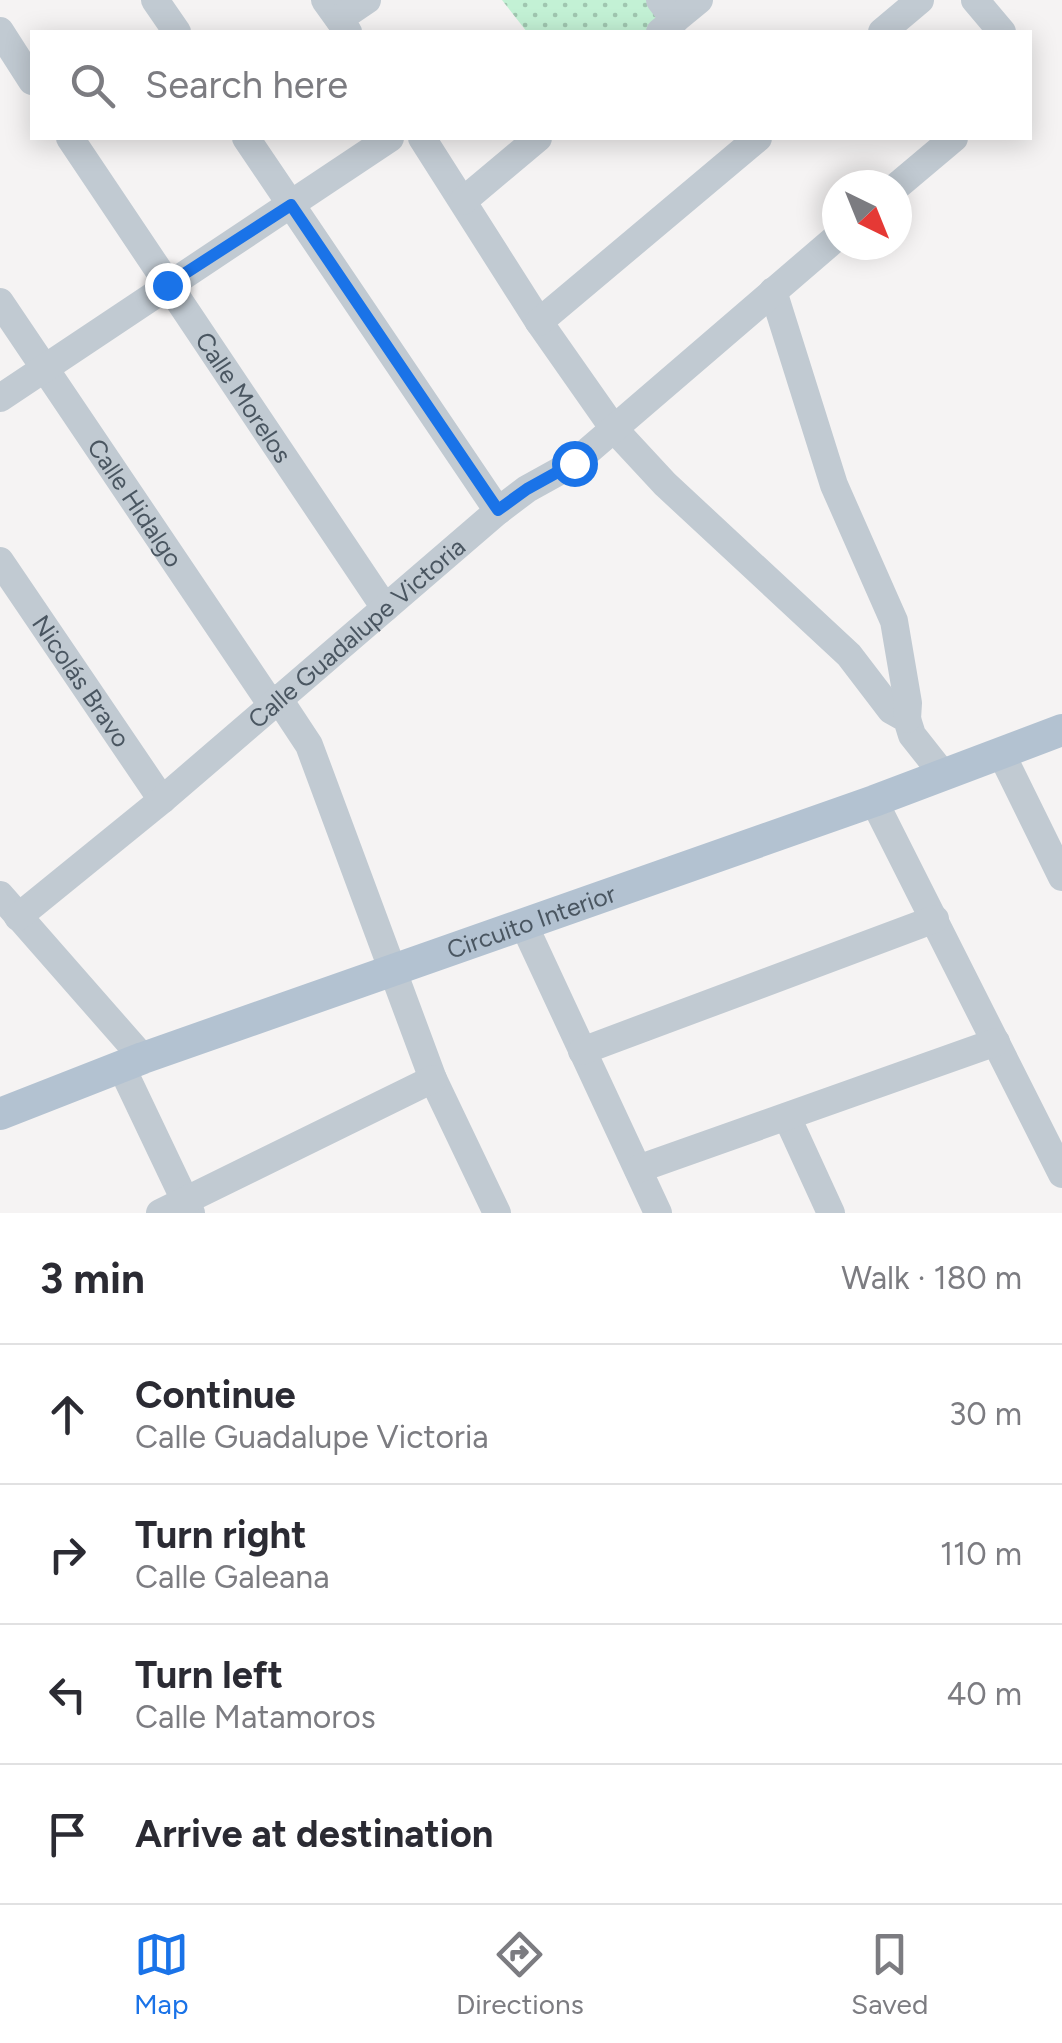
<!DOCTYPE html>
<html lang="en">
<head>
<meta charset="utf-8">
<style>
  :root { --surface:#fff; --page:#f7f7f7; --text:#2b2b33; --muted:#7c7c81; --line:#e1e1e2; --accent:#1a73e8 }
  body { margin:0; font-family:Figtree,sans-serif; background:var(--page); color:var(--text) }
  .compass { position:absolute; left:822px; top:170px; width:90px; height:90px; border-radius:50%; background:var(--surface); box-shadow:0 5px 25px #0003; rotate:137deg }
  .stop { position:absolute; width:30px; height:30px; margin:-22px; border:8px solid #1a73e8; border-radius:50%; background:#fff }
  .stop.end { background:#1a73e8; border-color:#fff; box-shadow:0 2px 10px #0008 }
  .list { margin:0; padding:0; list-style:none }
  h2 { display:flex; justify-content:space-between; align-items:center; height:130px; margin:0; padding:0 40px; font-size:42px }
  h2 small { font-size:32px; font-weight:400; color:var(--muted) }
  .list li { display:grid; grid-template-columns:65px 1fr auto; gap:30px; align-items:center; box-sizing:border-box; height:140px; padding:0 40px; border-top:2px solid var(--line) }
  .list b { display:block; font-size:38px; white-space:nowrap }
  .list p { margin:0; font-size:32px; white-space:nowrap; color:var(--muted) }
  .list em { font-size:32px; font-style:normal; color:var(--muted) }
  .icon { flex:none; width:55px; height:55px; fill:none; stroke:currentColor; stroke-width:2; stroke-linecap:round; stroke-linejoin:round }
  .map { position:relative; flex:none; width:1062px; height:1213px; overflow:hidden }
  .search { position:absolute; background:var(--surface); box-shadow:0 5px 25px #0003; left:30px; right:30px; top:30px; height:110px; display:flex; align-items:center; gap:25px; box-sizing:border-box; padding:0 35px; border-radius:0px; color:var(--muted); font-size:38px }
  .sheet { height:690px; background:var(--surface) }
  nav { display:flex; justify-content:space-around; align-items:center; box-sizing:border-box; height:140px; border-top:2px solid var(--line); background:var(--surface); font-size:28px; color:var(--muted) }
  nav a { display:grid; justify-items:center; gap:5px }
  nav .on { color:var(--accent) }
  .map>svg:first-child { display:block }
</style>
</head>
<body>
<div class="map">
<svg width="1062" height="1213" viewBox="0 0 1062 1213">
  <defs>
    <pattern id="green-dots" width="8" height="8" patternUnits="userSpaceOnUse" patternTransform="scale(2.5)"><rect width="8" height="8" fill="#c3f1d5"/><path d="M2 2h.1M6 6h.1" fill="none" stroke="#a0c6b0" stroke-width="1.8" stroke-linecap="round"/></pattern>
  </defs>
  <rect width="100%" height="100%" fill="#f5f3f3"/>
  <path fill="url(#green-dots)" d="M502,0H648L666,23L654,32H527Z"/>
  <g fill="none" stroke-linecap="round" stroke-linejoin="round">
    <g stroke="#c1cad2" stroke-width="28">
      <path d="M155,0L177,32"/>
      <path d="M325,0L348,32"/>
      <path d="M660,0L675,20"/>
      <path d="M975,0L1002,32"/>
      <path d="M339,19L367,0"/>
      <path d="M0,31L32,81"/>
      <path d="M660,32L699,0"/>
      <path d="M882,32L920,0"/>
      <path id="s1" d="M70,138L385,608"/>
      <path d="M246,138L498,511"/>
      <path d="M422,138L539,322L614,429L665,484L849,655L891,710L907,719L912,735L942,773"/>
      <path d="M897,186L954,138"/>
      <path d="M463,201L538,138"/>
      <path d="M773,291L834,485L894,621L908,703L907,719"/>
      <path id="s2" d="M0,302L271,704"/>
      <path d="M539,322L758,138"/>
      <path d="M0,398L390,138"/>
      <path id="s3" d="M0,561L162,800"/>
      <path d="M278,698L309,745L433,1079L497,1213"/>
      <path d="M1001,753L1062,877"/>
      <path d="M874,801L1062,1174"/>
      <path d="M0,895L143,1058"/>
      <path id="s4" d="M18,917L162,800L498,511L527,489L574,463L837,237"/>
      <path d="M524,925L658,1213"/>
      <path d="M582,1051L935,919"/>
      <path d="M121,1066L191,1213"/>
      <path d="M787,1117L831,1213"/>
      <path d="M638,1169L996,1042"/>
      <path d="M160,1213L433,1079"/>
    </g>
    <path stroke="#b3c2d1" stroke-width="32" id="s5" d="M0,1114L143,1058L874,801L1062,730"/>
  </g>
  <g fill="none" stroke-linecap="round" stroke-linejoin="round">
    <path stroke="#1a73e8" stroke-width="12" d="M167,285L291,205L498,510L527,489L574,463"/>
  </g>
  <g text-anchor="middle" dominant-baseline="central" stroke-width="8" stroke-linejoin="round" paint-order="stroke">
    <g font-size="25" fill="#4a5661" stroke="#fff">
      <text stroke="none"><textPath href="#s1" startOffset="312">Calle Morelos</textPath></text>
      <text stroke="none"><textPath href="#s2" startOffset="242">Calle Hidalgo</textPath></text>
      <text stroke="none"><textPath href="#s4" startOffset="442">Calle Guadalupe Victoria</textPath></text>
      <text stroke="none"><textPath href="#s3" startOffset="145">Nicolás Bravo</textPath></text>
      <text stroke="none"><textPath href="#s5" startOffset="565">Circuito Interior</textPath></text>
    </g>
  </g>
</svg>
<svg class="compass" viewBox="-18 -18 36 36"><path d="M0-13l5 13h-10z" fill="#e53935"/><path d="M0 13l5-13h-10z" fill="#7c7c81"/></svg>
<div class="stop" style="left:574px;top:463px"></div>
<div class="stop end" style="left:167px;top:285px"></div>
<div class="search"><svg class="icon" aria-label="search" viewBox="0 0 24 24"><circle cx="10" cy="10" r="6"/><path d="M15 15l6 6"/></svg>Search here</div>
</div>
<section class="sheet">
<h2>3 min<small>Walk · 180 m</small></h2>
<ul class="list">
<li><svg class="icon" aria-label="ahead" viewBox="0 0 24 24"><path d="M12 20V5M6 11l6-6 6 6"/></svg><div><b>Continue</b><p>Calle Guadalupe Victoria</p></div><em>30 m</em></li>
<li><svg class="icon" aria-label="right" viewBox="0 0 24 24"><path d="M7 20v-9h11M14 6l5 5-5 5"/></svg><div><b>Turn right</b><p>Calle Galeana</p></div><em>110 m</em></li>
<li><svg class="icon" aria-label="left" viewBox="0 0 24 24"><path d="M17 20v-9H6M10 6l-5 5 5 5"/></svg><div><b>Turn left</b><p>Calle Matamoros</p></div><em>40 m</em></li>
<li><svg class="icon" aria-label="arrive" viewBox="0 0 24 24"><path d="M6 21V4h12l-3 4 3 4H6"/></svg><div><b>Arrive at destination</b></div></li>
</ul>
</section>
<nav>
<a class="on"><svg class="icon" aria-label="map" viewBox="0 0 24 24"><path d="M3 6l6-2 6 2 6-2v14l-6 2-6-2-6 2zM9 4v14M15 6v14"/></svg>Map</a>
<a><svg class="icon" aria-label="directions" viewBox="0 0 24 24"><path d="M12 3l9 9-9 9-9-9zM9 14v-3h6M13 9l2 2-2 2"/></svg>Directions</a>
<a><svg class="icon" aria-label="saved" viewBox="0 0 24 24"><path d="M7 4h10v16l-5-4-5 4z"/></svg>Saved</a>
</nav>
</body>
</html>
